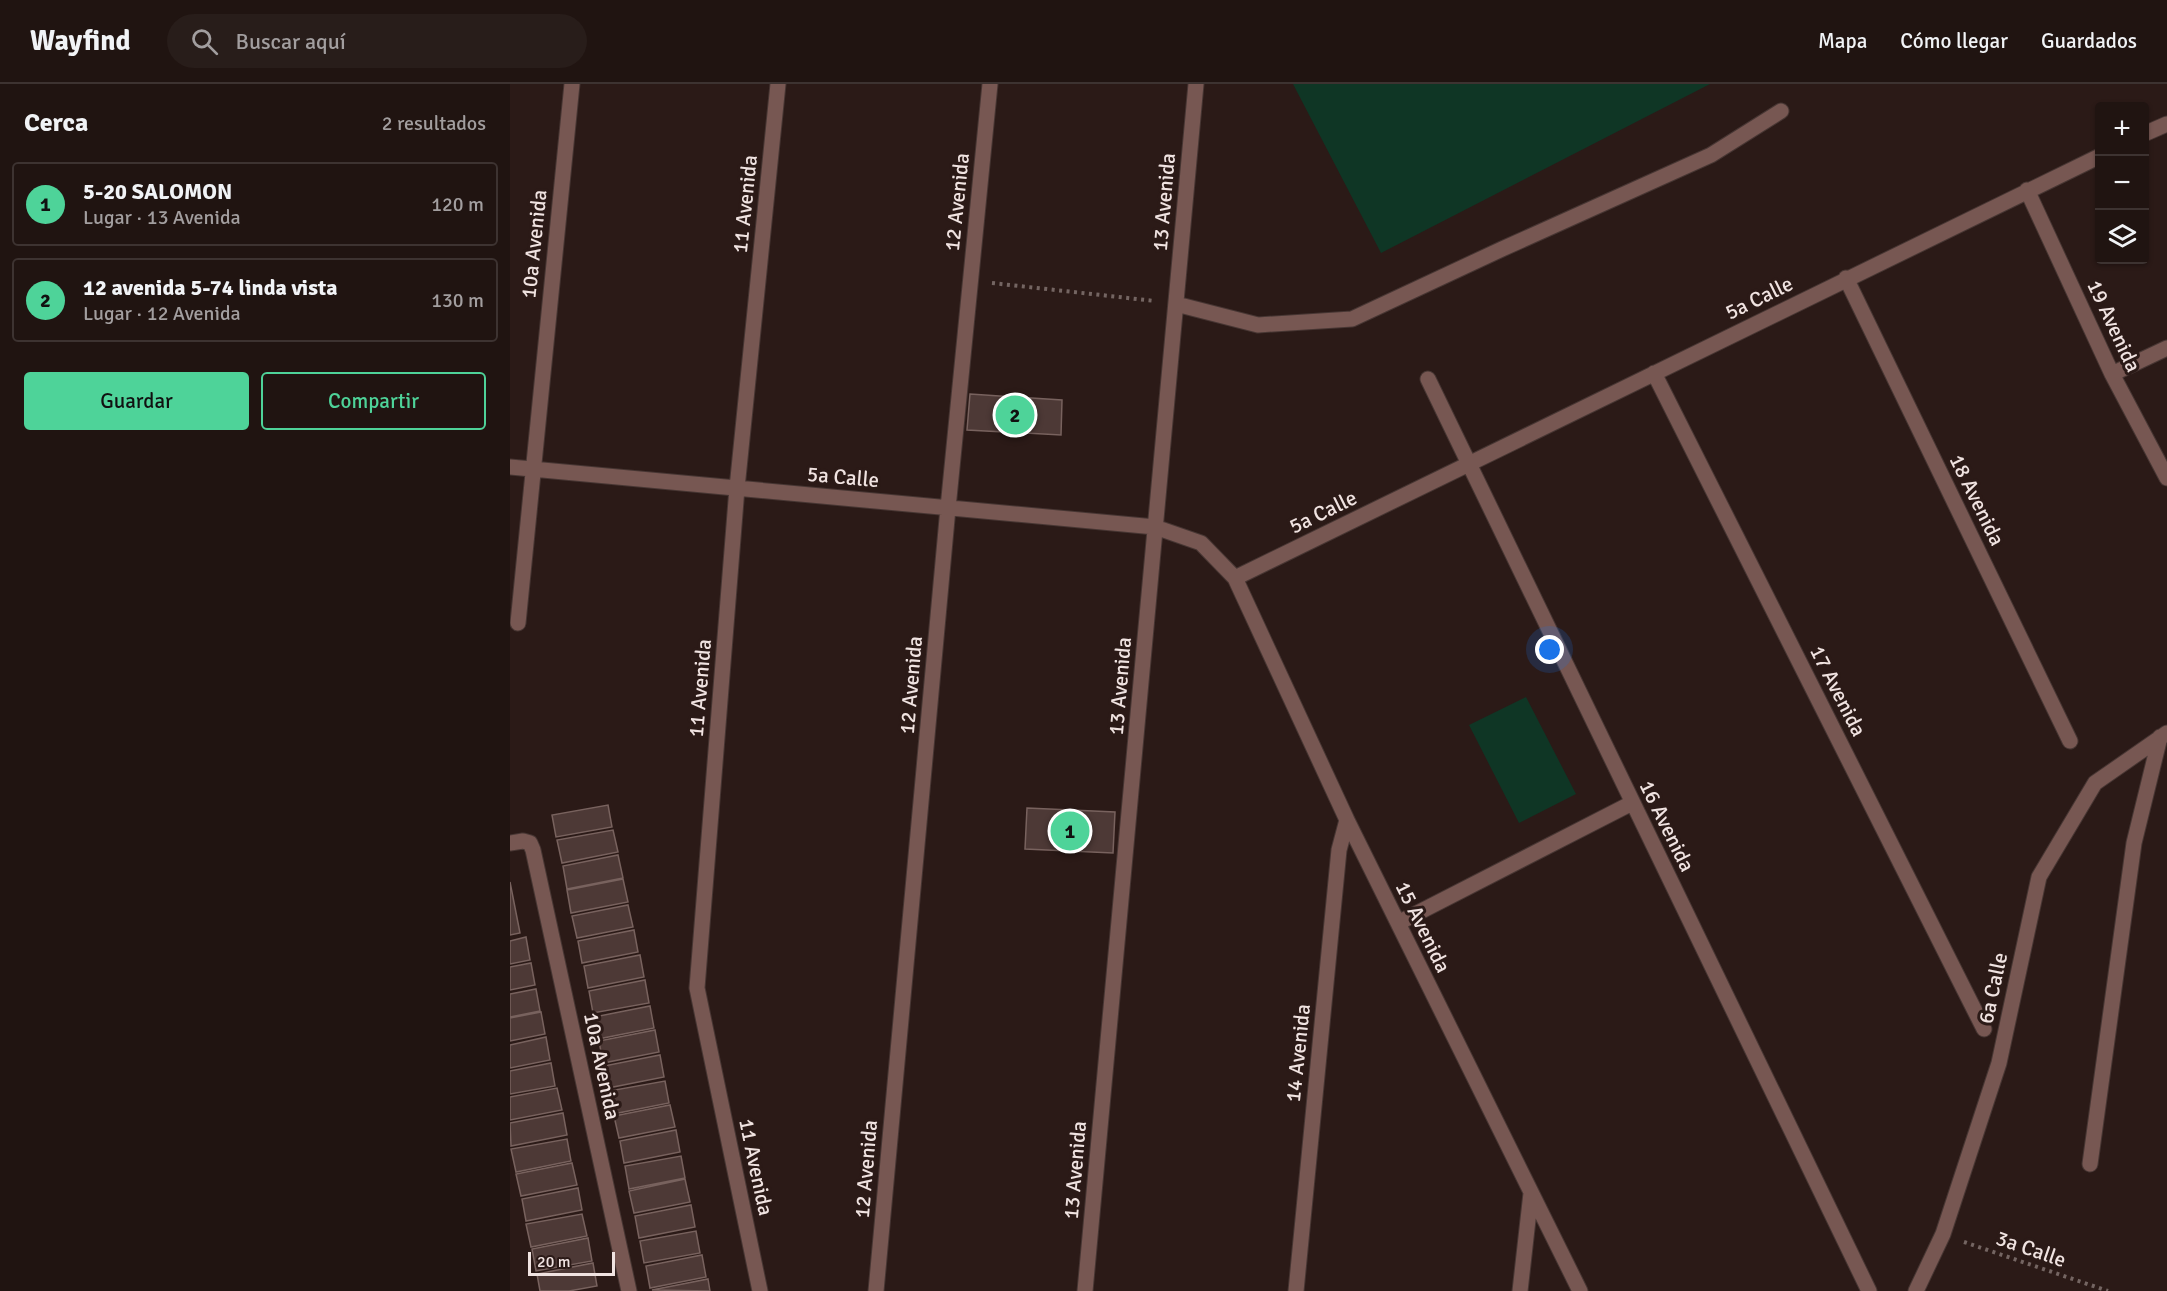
<!DOCTYPE html>
<html lang="es">
<head>
<meta charset="utf-8">
<style>
  :root { --surface:#201411; --page:#281d1a; --text:#f1f3f6; --muted:#a29e9f; --line:#3d3331; --accent:#4ed399 }
  body { margin:0; font-family:Signika,sans-serif; background:var(--page); color:var(--text) }
  .controls { position:absolute; right:18px; top:18px; display:grid; overflow:hidden; border-radius:6px; box-shadow:0 2px 4px #0004 }
  .controls button { width:54px; height:54px; display:grid; place-items:center; padding:0; border:0; border-bottom:2px solid var(--line); background:var(--surface); color:var(--text); font:30px sans-serif }
  .scale { position:absolute; left:18px; bottom:15px; width:87px; box-sizing:border-box; padding-left:6px; border:3px solid #f0e3e1; border-top:0; font-size:16px; line-height:21px; white-space:nowrap; color:#f0e3e1; -webkit-text-stroke:4px #2b1a17; paint-order:stroke }
  .you { position:absolute; left:1040px; top:566px; width:21px; height:21px; margin:-15px; border:4px solid #fff; border-radius:50%; background:#1a73e8; box-shadow:0 0 0 9px #1a73e833 }
  .badge { display:grid; place-items:center; width:39px; height:39px; border-radius:50%; background:var(--accent); color:#111; font-size:20px; font-weight:700 }
  .pin { position:absolute; translate:-50% -50%; border:3px solid #fff; box-shadow:0 2px 6px #0006 }
  .list { margin:0; padding:0; list-style:none }
  h2 { display:flex; justify-content:space-between; align-items:center; height:78px; margin:0; padding:0 24px; font-size:26px }
  h2 small { font-size:20px; font-weight:400; color:var(--muted) }
  .list li { display:grid; grid-template-columns:39px 1fr auto; gap:18px; align-items:center; box-sizing:border-box; height:84px; margin:0 12px 12px; padding:0 12px; border:2px solid var(--line); border-radius:6px }
  .list b { display:block; font-size:22px; white-space:nowrap }
  .list p { margin:0; font-size:20px; white-space:nowrap; color:var(--muted) }
  .list em { font-size:20px; font-style:normal; color:var(--muted) }
  .actions { display:flex; gap:12px; padding:18px 24px }
  .actions a { flex:1; padding:14px 0; border:2px solid var(--accent); border-radius:6px; text-align:center; font-size:21px; color:var(--accent) }
  .actions .main { background:var(--accent); color:#111 }
  .icon { flex:none; width:33px; height:33px; fill:none; stroke:currentColor; stroke-width:2; stroke-linecap:round; stroke-linejoin:round }
  .map { position:relative; flex:none; width:1657px; height:1207px; overflow:hidden }
  header { display:flex; align-items:center; gap:36px; box-sizing:border-box; height:84px; padding:0 30px; background:var(--surface); border-bottom:2px solid var(--line) }
  header strong { font-size:28px }
  nav { display:flex; gap:33px; margin-inline-start:auto; font-size:21px }
  .search { width:420px; height:54px; background:var(--page); display:flex; align-items:center; gap:15px; box-sizing:border-box; padding:0 21px; border-radius:33px; color:var(--muted); font-size:22px }
  main { display:flex }
  aside { flex:1; background:var(--surface) }
  .map>svg:first-child { display:block }
</style>
</head>
<body>
<header>
<strong>Wayfind</strong>
<div class="search"><svg class="icon" aria-label="search" viewBox="0 0 24 24"><circle cx="10" cy="10" r="6"/><path d="M15 15l6 6"/></svg>Buscar aquí</div>
<nav><a>Mapa</a><a>Cómo llegar</a><a>Guardados</a></nav>
</header>
<main>
<aside>
<h2>Cerca<small>2 resultados</small></h2>
<ul class="list">
<li><span class="badge">1</span><div><b>5-20 SALOMON</b><p>Lugar · 13 Avenida</p></div><em>120 m</em></li>
<li><span class="badge">2</span><div><b>12 avenida 5-74 linda vista</b><p>Lugar · 12 Avenida</p></div><em>130 m</em></li>
</ul>
<div class="actions"><a class="main">Guardar</a><a>Compartir</a></div>
</aside>
<div class="map">
<svg width="1657" height="1207" viewBox="0 0 1657 1207">
  <rect width="100%" height="100%" fill="#2b1a17"/>
  <path fill="#0f3625" d="M783,0H1200L871,169Z
    M1016,613L1066,710L1009,739L959,641Z"/>
  <path fill="#4d3936" stroke="#78625e" stroke-width="1.5" d="M460,310L552,316L551,351L457,346Z
    M98,721L102,743L46,753L42,731Z
    M517,724L605,728L603,769L515,765Z
    M103,746L108,768L52,779L47,756Z
    M108,771L113,794L57,805L53,782Z
    M113,795L118,818L61,829L57,806Z
    M0,798L10,849L0,851Z
    M118,821L123,843L67,854L62,832Z
    M124,846L128,868L72,879L68,857Z
    M16,853L20,876L0,880V857Z
    M130,871L134,893L78,904L74,882Z
    M21,879L25,901L0,906V883Z
    M135,896L139,919L83,929L79,907Z
    M26,905L30,927L0,933V910Z
    M140,922L144,944L88,955L84,933Z
    M31,928L35,950L0,957V934Z
    M145,946L149,968L93,979L89,957Z
    M36,953L40,976L0,984V961Z
    M150,971L154,993L98,1004L94,982Z
    M41,979L45,1002L0,1010V987Z
    M155,997L159,1019L103,1030L99,1007Z
    M47,1004L52,1026L0,1036V1013Z
    M160,1021L165,1043L109,1054L104,1032Z
    M53,1029L57,1051L1,1062L0,1039Z
    M166,1046L170,1068L114,1079L110,1057Z
    M57,1055L61,1077L6,1088L1,1065Z
    M171,1072L175,1094L119,1105L115,1082Z
    M62,1079L67,1101L11,1112L6,1090Z
    M175,1095L180,1118L124,1129L119,1107Z
    M68,1104L72,1126L16,1137L12,1115Z
    M181,1121L185,1143L129,1154L125,1132Z
    M72,1130L77,1152L21,1163L16,1140Z
    M186,1147L190,1169L134,1179L130,1157Z
    M78,1154L82,1177L26,1187L22,1165Z
    M192,1171L196,1193L140,1204L136,1182Z
    M83,1179L87,1202L59,1207H30L27,1190Z
    M198,1195L200,1207L142,1206Z"/>
  <g fill="none" stroke-linecap="round" stroke-linejoin="round">
    <defs>
      <path id="minor" d="M1634,50L1657,40
        M1517,106L1602,290L1657,394
        M1336,194L1560,657
        M666,220L748,241L842,235L992,165L1201,71L1271,27
        M1144,289L1474,945
        M1602,290L1657,264
        M918,295L1359,1207
        M0,383L645,443L691,459L725,494L1590,72
        M725,494L837,736L1070,1207
        M8,539L62,0
        M0,759L13,757L20,759L23,766L119,1207
        M888,839L1122,719
        M1580,1080L1624,759L1650,653
        M250,1207L187,904L227,404L268,0
        M366,1207L438,424L480,0
        M575,1207L686,0
        M786,1207L829,766L837,736
        M1010,1207L1021,1109
        M1406,1207L1433,1150L1489,979L1529,793L1585,699L1657,649"/>
    </defs>
    <use href="#minor" stroke="#473633" stroke-width="17"/>
    <path stroke="#746562" stroke-width="4" stroke-dasharray="3 4.5" stroke-linecap="butt" d="M482,199L645,217
      M1454,1158L1598,1207"/>
    <use href="#minor" stroke="#775752" stroke-width="15"/>
  </g>
  <g text-anchor="middle" dominant-baseline="central" stroke-width="6" stroke-linejoin="round" paint-order="stroke">
    <g font-size="21" fill="#f0e3e1" stroke="#2b1a17">
      <text transform="translate(447 118) rotate(-84)">12 Avenida</text>
      <text transform="translate(654 118) rotate(-85)">13 Avenida</text>
      <text transform="translate(235 120) rotate(-84)">11 Avenida</text>
      <text transform="translate(24 160) rotate(-84)">10a Avenida</text>
      <text transform="translate(1249 214) rotate(-26)">5a Calle</text>
      <text transform="translate(1604 242) rotate(65)">19 Avenida</text>
      <text transform="translate(333 393) rotate(5)">5a Calle</text>
      <text transform="translate(1467 416) rotate(64)">18 Avenida</text>
      <text transform="translate(813 428) rotate(-26)">5a Calle</text>
      <text transform="translate(401 601) rotate(-85)">12 Avenida</text>
      <text transform="translate(610 602) rotate(-85)">13 Avenida</text>
      <text transform="translate(190 604) rotate(-85)">11 Avenida</text>
      <text transform="translate(1328 607) rotate(63)">17 Avenida</text>
      <text transform="translate(1157 742) rotate(64)">16 Avenida</text>
      <text transform="translate(913 843) rotate(64)">15 Avenida</text>
      <text transform="translate(1483 904) rotate(-78)">6a Calle</text>
      <text transform="translate(788 969) rotate(-84)">14 Avenida</text>
      <text transform="translate(92 982) rotate(78)">10a Avenida</text>
      <text transform="translate(246 1083) rotate(78)">11 Avenida</text>
      <text transform="translate(356 1085) rotate(-85)">12 Avenida</text>
      <text transform="translate(565 1086) rotate(-85)">13 Avenida</text>
      <text transform="translate(1521 1165) rotate(19)">3a Calle</text>
    </g>
  </g>
</svg>
<div class="controls">
<button>+</button>
<button>−</button>
<button><svg class="icon" aria-label="layers" viewBox="0 0 24 24"><path d="M12 4l9 5-9 5-9-5zM3 14l9 5 9-5"/></svg></button>
</div>
<div class="scale">20 m</div>
<div class="you"></div>
<div class="pin badge" style="left:560px;top:747px">1</div>
<div class="pin badge" style="left:505px;top:331px">2</div>
</div>
</main>
</body>
</html>
